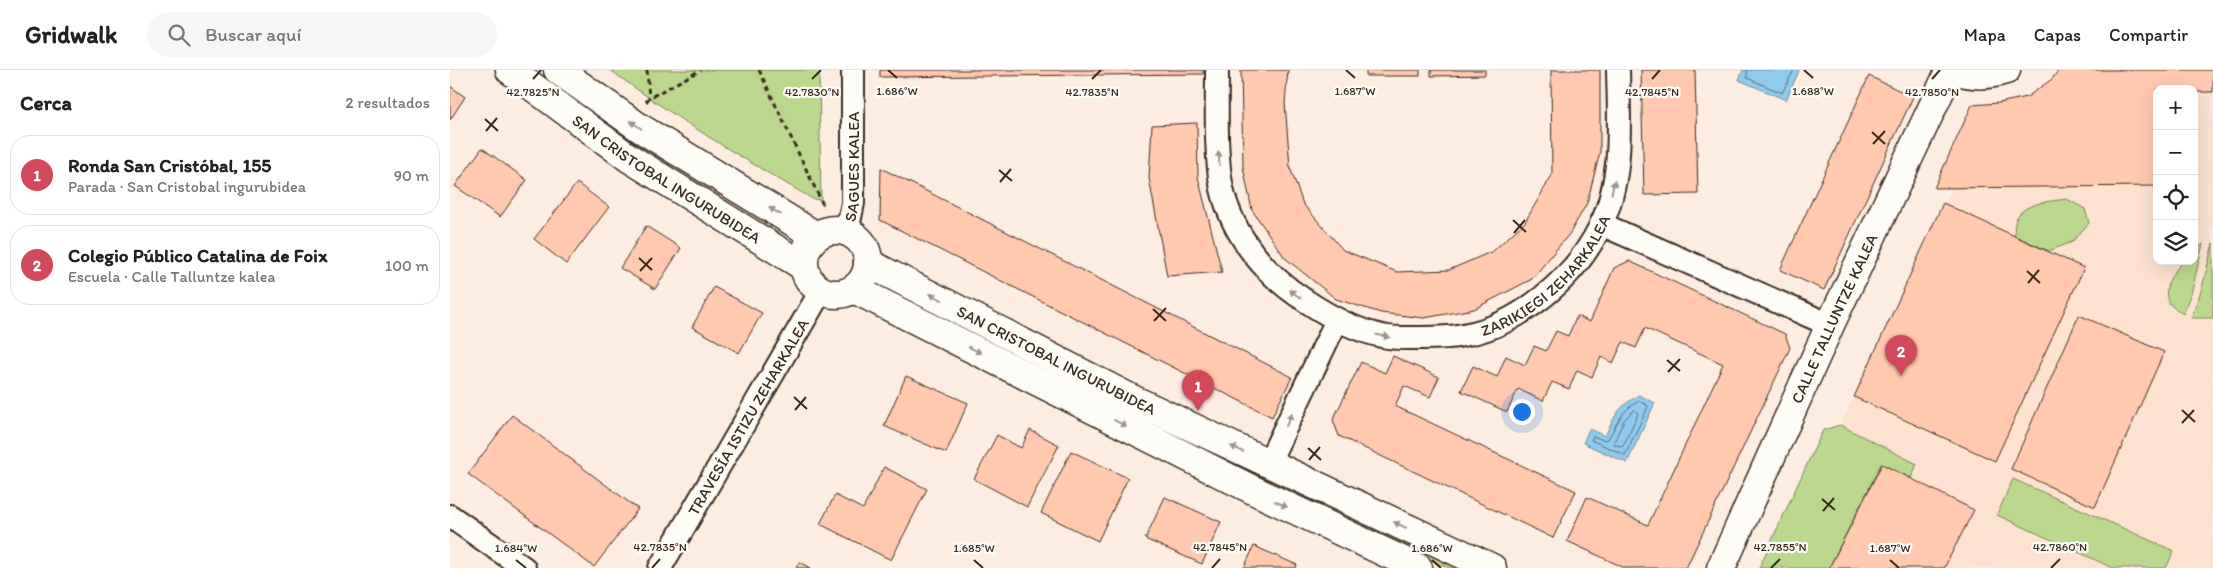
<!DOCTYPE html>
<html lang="es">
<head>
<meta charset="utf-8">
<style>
  :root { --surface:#fff; --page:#f6f6f6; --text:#222; --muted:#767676; --line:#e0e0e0; --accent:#d1495b }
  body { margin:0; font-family:Itim,sans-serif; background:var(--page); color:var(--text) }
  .controls { position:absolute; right:15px; top:15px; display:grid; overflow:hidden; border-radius:10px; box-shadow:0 5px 20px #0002 }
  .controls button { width:45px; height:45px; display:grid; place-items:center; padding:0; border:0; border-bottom:1px solid var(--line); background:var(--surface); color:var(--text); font:25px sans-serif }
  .you { position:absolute; left:1071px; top:341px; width:18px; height:18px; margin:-12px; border:4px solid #fff; border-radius:50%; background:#1a73e8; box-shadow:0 0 0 8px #1a73e833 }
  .badge { display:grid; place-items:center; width:32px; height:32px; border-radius:50%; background:var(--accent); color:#fff; font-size:16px; font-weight:700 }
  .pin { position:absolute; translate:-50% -41px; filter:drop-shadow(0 1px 2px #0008) }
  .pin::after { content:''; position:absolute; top:26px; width:18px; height:15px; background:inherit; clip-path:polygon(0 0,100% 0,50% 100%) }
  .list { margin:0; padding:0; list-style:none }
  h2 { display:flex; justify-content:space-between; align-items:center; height:65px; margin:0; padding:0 20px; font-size:21px }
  h2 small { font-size:16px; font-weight:400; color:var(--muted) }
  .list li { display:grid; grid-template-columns:32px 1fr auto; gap:15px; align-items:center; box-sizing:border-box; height:80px; margin:0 10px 10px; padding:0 10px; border:1px solid var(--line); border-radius:20px }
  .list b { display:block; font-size:19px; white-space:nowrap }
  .list p { margin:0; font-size:16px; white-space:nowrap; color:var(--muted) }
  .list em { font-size:16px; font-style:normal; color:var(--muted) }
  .icon { flex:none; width:28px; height:28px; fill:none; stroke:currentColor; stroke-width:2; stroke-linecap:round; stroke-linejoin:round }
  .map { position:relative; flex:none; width:1763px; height:498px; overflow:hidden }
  header { display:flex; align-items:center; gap:30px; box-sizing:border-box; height:70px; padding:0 25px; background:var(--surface); border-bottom:1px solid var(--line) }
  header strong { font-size:24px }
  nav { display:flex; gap:28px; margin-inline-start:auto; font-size:18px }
  .search { width:350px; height:45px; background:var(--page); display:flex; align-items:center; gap:12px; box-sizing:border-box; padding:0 18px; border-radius:28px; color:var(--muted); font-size:19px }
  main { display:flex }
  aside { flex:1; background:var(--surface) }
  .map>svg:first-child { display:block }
</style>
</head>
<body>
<header>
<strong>Gridwalk</strong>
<div class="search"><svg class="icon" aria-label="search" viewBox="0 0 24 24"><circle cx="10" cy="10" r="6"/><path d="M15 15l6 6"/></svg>Buscar aquí</div>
<nav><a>Mapa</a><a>Capas</a><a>Compartir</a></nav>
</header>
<main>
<aside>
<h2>Cerca<small>2 resultados</small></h2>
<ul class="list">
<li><span class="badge">1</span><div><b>Ronda San Cristóbal, 155</b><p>Parada · San Cristobal ingurubidea</p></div><em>90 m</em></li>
<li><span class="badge">2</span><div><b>Colegio Público Catalina de Foix</b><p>Escuela · Calle Talluntze kalea</p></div><em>100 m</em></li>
</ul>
</aside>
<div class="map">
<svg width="1763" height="498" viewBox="0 0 1763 498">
  <rect width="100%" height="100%" fill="#fdede1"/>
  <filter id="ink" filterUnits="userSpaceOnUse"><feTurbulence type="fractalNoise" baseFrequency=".02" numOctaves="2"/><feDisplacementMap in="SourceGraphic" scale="10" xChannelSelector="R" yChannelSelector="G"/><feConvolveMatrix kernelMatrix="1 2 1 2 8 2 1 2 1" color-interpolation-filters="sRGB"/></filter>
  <g filter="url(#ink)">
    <path fill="#fde2d2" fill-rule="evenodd" d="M1763,0V498H1308L1373,360L1390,355L1404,327L1502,118H1484L1522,35L1549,33L1577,27L1602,9ZM1707,19H1744V191H1707Z"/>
    <path fill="#bbd78e" stroke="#7b8056" d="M160,0H369L371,130L363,129C293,89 225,48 160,0Z
      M1617,129L1635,139L1639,153L1622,172L1599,181L1565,166C1559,133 1594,132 1617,129Z
      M1763,173V248H1741L1752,218Z
      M1753,174L1742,220L1733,244C1729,241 1723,238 1720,234C1710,220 1723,201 1734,191H1744V182Z
      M479,234L837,416L834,420L720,365L476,239Z
      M1390,355L1467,394L1461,408L1431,394L1379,498H1309L1373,360Z
      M1563,409L1724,481L1716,498H1663L1547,445Z
      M856,425L1013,498H999L854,430Z"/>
    <path fill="#8fcbef" stroke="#6d8b9b" d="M1293,0H1348L1349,1L1336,30L1289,10Z
      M1189,325L1205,333L1177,393L1133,373L1139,359L1155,366C1165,345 1169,336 1189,325Z"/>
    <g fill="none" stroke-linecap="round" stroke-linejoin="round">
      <path stroke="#5d6a72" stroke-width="1" d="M1297,0V8L1332,23L1344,0
        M1189,331L1197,335L1198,337L1175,385L1141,370L1143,366L1153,370L1158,369C1168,353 1171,340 1189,331Z
        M1185,340L1188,344L1173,376L1165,375L1164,372L1174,350Z"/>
    </g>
    <path fill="#fec9af" stroke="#3b2a1e" d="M430,0H753V4L430,7Z
      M791,0H838L835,33L840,97L853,134L893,180L947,202L999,200L1043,181L1075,152L1102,105L1101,0H1150V82L1137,133L1120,163L1082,209L1024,239L974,248L931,243L886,229L835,188L802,140L793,97Z
      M916,0H970V6H916Z
      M981,0H1035V5L981,6Z
      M1191,0H1245L1248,124L1194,125Z
      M1609,0H1763V22H1744V19H1707V116L1484,118L1522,35L1549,33L1577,27L1602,9Z
      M1419,6L1463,27L1374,220L1330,200Z
      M0,16L15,27L0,50Z
      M747,53L748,107L772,202L717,206L699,108L702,55Z
      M32,78L77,110L50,147L5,116Z
      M431,98L842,307L822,347L430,150Z
      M127,113L159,137L116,194L84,169Z
      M1493,133L1634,198L1545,391L1404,327Z
      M196,156L231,178L205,219L170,198Z
      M1179,191L1335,264L1340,278L1236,498H1175L1117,471L1137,427L1198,455L1273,294L1195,258L1186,278L1173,272L1163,293L1151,287L1142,307L1127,300L1119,319L1102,312L1093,331L1068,319L1057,342L1011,321L1023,296L1047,307L1056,286L1075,295L1084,276L1096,281L1106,261L1118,266L1127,246L1140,252L1164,198Z
      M264,217L312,243L289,283L242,257Z
      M1629,245L1714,282L1645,437L1561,399Z
      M943,286L989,307L980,327L954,316L945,336L1126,421L1103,468L889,366L883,350L911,292L935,303Z
      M456,306L518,333L496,383L434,356Z
      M62,345L188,439L144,497L18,404Z
      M580,360L609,375L577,437L524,409L547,365L571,378Z
      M621,381L678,408L648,471L591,443Z
      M1432,394L1524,440L1494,498H1379Z
      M434,397L477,419L441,490L370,454L385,425L413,439Z
      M715,427L771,452L752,494L695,469Z
      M804,476L847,495L846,498H794Z
      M350,492L361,498H346Z"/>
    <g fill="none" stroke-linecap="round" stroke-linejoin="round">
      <defs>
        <g id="street">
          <path id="s1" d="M767,0C767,36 765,84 772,119C783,166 816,206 856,231C880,247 904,260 932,266C944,269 958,268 971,268C985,268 999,268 1013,265C1068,256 1124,209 1149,159C1174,110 1169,53 1168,0"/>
          <path d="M1151,154L1380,255"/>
          <path id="s2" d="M397,162L403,133V0"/>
          <path d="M818,394L887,250"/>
          <path d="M0,446L74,498"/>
          <path id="s3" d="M210,498L371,221"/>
        </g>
        <g id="secondary">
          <path id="s4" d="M60,0L179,88L353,196"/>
          <path d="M108,0L190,58L366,166"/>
          <path d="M1504,0C1523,6 1537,6 1556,0"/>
          <circle cx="386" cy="192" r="32"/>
          <path id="s5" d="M418,193L682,329L1042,498"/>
          <path d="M404,219L803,420L968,498"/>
          <path id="s6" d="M1271,498L1380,255L1500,0"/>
        </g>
      </defs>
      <use href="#street" stroke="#3b2a1e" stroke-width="26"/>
      <use href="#secondary" stroke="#3b2a1e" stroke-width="31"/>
      <path stroke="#3b2a1e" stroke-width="3" stroke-dasharray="5 4" stroke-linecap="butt" d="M197,0L199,28
        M309,0L374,137
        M196,32L199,28L251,0"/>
      <use href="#street" stroke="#fdfcf7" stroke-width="22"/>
      <use href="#secondary" stroke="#fdfcf7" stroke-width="28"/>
    </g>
    <defs><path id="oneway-solid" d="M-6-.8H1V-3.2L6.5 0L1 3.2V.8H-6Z" transform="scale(1.25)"/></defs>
    <g fill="#9c938a">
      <use href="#oneway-solid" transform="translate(186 55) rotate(-145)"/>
      <use href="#oneway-solid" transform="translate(769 88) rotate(-93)"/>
      <use href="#oneway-solid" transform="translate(1163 117) rotate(-78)"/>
      <use href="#oneway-solid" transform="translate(325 141) rotate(-149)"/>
      <use href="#oneway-solid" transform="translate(845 224) rotate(-145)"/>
      <use href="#oneway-solid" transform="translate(486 227) rotate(-153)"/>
      <use href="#oneway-solid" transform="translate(933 266) rotate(11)"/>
      <use href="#oneway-solid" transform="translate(525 280) rotate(27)"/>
      <use href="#oneway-solid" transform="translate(839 350) rotate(-64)"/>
      <use href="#oneway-solid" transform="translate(670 353) rotate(27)"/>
      <use href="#oneway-solid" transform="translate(787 379) rotate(-154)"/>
      <use href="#oneway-solid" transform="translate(831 434) rotate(25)"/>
      <use href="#oneway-solid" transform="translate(950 455) rotate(-155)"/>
    </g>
  </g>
  <path fill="none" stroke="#3b2a1e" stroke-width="2" d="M438,0L447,8M896,0L905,8M1354,0L1363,8M83,9L91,0M362,9L371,0M642,9L651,0M1202,9L1210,0M1482,9L1490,0M35,49L48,61M36,61L47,48M1422,62L1435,74M1423,74L1435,61M549,100L562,111M550,112L561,99M1063,150L1076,162M1064,163L1075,150M189,188L202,200M190,201L202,188M1577,201L1590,213M1578,213L1589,200M703,239L716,251M704,251L716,238M1217,290L1230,301M1218,302L1230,289M344,327L357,339M345,340L356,327M1732,340L1745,352M1732,353L1744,340M858,378L871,390M859,390L870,377M1372,429L1385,440M1373,441L1384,428M66,490L76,498M524,490L533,498M982,490L991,498M1440,490L1449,498M202,498L210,489M762,498L770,489M1321,498L1330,489M1601,498L1610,489"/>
  <g text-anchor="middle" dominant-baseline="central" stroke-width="4.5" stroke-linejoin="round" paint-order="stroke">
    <g font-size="16" fill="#3b2a1e" stroke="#fdfcf7">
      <text stroke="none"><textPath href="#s2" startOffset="66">SAGUES KALEA</textPath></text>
      <text stroke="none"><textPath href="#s4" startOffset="191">SAN CRISTOBAL INGURUBIDEA</textPath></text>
      <text stroke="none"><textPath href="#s1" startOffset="534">ZARIKIEGI ZEHARKALEA</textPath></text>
      <text stroke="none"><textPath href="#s6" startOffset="274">CALLE TALLUNTZE KALEA</textPath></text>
      <text stroke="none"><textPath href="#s5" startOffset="212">SAN CRISTOBAL INGURUBIDEA</textPath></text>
      <text stroke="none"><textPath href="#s3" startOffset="175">TRAVESÍA ISTIZU ZEHARKALEA</textPath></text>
    </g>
  </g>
  <g font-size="12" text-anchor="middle" fill="#3b2a1e" stroke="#fdfcf7" stroke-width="4.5" stroke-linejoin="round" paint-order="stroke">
    <text x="447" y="25">1.686°W</text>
    <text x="905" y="25">1.687°W</text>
    <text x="1363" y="25">1.688°W</text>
    <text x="83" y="26">42.7825°N</text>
    <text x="362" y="26">42.7830°N</text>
    <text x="642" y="26">42.7835°N</text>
    <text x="1202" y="26">42.7845°N</text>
    <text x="1482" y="26">42.7850°N</text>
    <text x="210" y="481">42.7835°N</text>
    <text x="770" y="481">42.7845°N</text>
    <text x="1330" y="481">42.7855°N</text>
    <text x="1610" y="481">42.7860°N</text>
    <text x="66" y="482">1.684°W</text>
    <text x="524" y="482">1.685°W</text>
    <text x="982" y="482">1.686°W</text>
    <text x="1440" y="482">1.687°W</text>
  </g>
</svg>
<div class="controls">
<button>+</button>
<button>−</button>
<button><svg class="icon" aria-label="locate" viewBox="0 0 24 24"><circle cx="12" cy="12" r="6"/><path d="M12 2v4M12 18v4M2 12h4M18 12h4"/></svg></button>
<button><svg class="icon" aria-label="layers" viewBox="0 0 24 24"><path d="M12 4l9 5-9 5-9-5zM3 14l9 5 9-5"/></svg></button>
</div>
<div class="you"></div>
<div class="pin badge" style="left:748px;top:341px">1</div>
<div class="pin badge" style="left:1451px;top:306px">2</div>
</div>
</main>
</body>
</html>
